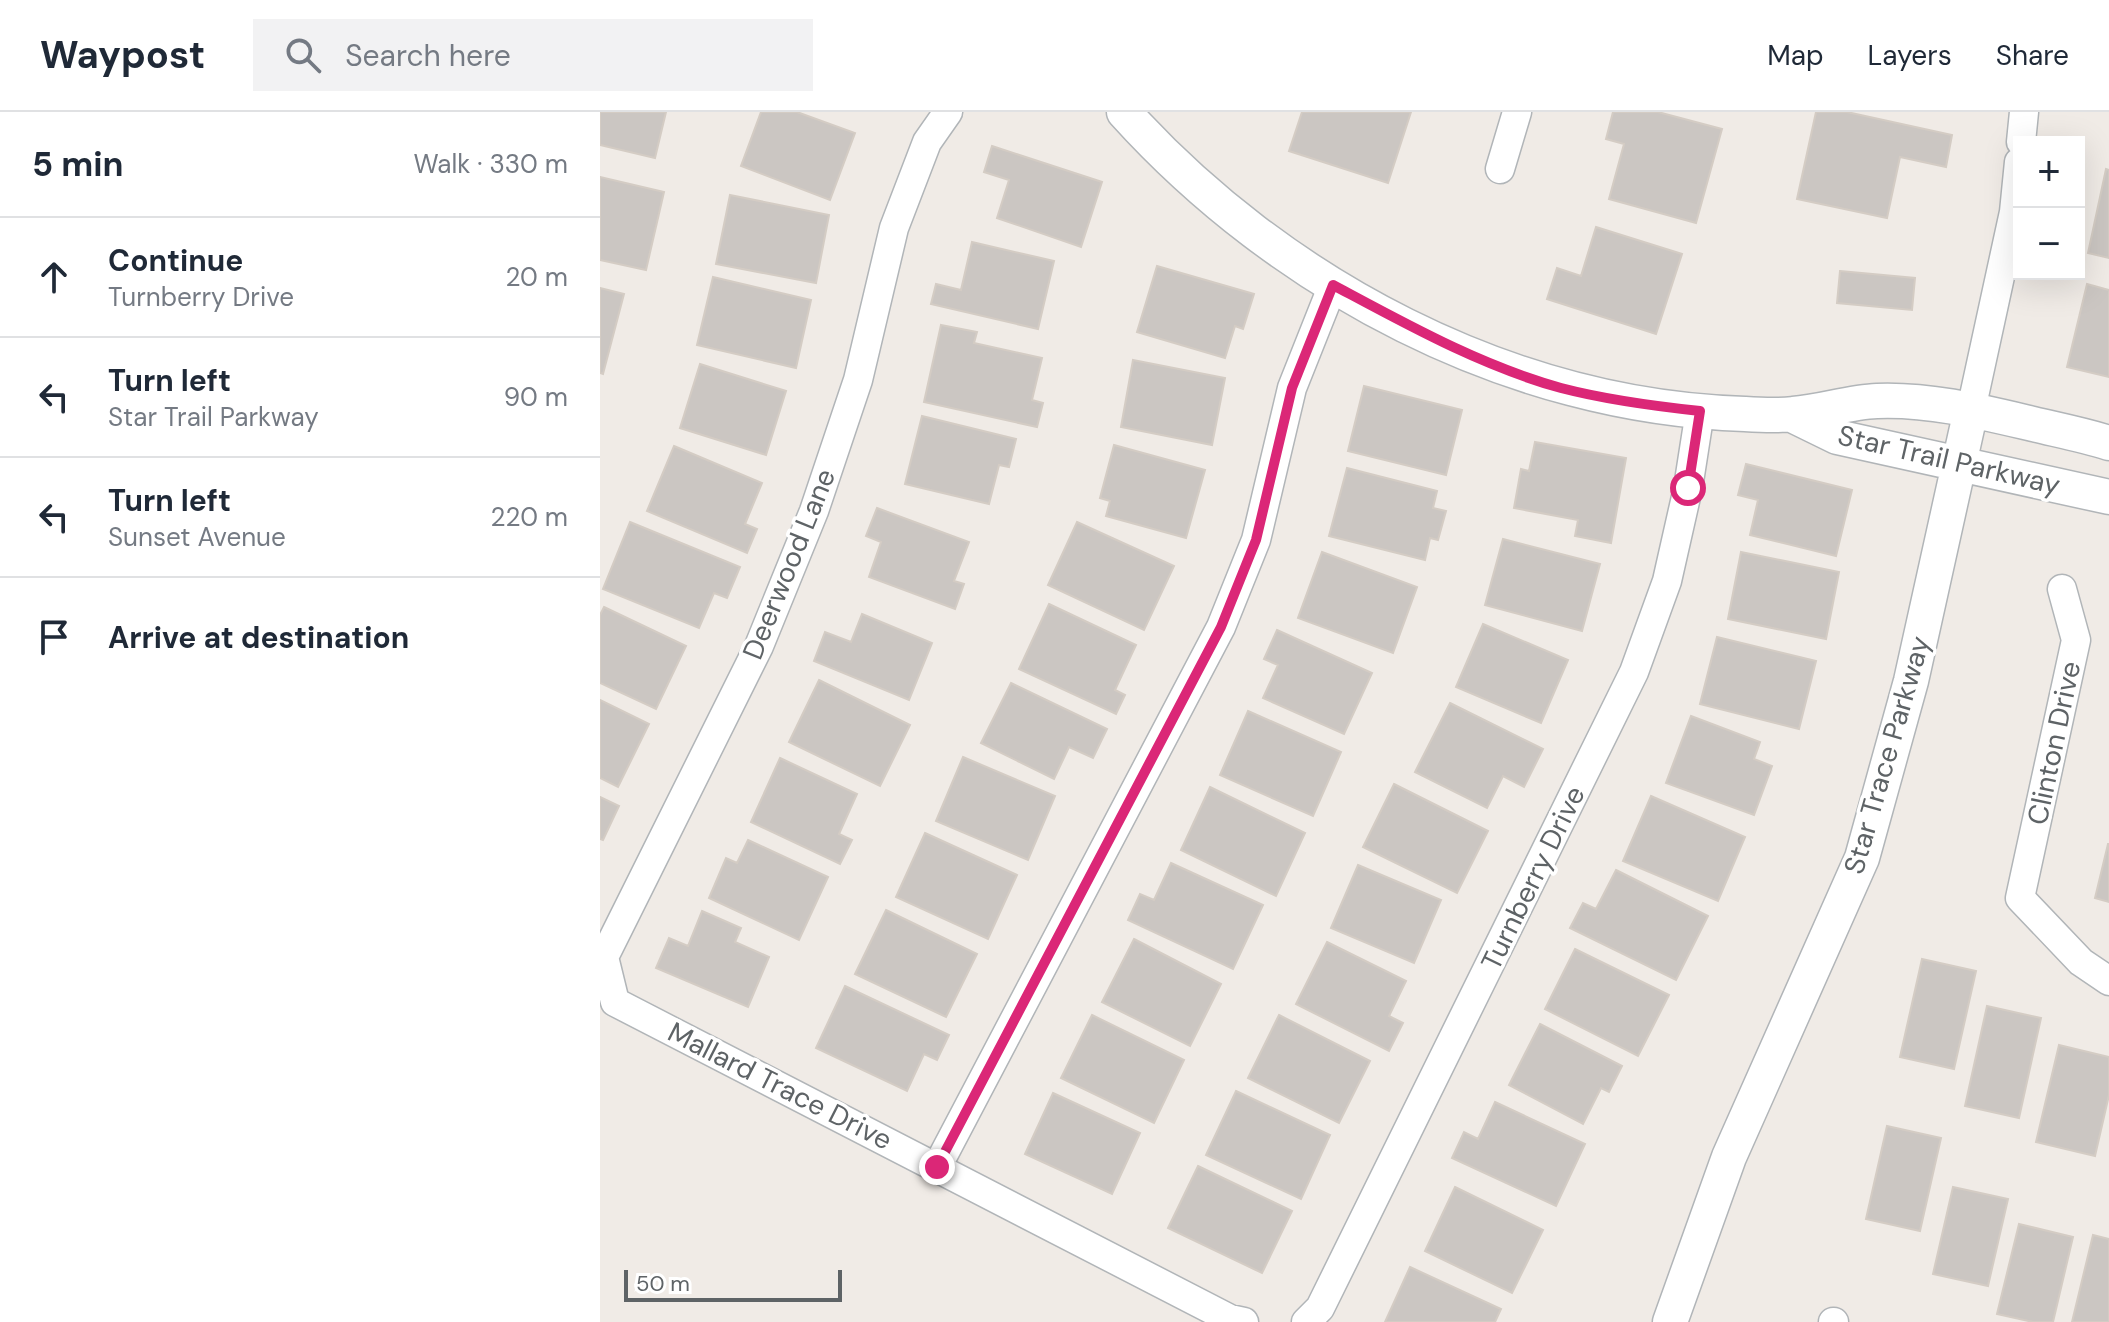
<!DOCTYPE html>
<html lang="en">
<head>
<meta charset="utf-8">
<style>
  :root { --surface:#fff; --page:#f2f2f3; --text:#1f2937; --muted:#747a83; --line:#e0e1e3 }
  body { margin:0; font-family:"DM Sans",sans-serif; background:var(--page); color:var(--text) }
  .controls { position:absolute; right:24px; top:24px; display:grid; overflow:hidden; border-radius:0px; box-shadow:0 8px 32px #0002 }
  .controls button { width:72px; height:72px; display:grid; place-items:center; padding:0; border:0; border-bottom:2px solid var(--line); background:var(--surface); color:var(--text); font:40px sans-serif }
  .scale { position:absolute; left:24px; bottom:20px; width:218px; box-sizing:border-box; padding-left:8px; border:4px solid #5e6366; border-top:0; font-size:22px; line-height:28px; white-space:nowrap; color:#5e6366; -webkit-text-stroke:6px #fff; paint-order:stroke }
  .stop { position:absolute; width:24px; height:24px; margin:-18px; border:6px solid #db2777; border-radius:50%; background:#fff }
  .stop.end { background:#db2777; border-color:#fff; box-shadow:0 2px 8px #0008 }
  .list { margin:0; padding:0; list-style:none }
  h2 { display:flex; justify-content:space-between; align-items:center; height:104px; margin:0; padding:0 32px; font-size:34px }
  h2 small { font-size:26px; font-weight:400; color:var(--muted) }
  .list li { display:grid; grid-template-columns:52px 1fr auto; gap:24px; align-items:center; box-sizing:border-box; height:120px; padding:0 32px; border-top:2px solid var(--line) }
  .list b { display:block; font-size:30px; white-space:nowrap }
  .list p { margin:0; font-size:26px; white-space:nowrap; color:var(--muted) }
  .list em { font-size:26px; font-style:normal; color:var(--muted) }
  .icon { flex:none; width:44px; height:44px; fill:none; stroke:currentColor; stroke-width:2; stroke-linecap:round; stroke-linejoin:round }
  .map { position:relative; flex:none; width:1509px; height:1210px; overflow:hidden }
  header { display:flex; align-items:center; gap:48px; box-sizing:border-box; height:112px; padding:0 40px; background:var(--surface); border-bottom:2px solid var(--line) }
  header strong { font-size:38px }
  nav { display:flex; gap:44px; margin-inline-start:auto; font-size:28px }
  .search { width:560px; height:72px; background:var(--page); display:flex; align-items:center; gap:20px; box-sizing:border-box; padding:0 28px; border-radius:0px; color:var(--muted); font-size:30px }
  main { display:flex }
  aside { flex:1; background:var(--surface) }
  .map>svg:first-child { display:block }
</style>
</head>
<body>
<header>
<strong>Waypost</strong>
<div class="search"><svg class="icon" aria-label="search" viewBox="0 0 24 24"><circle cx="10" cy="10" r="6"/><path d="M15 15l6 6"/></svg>Search here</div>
<nav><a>Map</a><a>Layers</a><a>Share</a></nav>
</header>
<main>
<aside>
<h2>5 min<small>Walk · 330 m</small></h2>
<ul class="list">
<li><svg class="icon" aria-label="ahead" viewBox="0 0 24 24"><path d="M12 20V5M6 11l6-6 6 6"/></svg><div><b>Continue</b><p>Turnberry Drive</p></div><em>20 m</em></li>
<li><svg class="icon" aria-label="left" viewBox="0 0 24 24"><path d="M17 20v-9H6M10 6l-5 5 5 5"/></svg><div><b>Turn left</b><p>Star Trail Parkway</p></div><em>90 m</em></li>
<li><svg class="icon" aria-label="left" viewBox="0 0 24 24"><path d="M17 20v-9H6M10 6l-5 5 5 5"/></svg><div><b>Turn left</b><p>Sunset Avenue</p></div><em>220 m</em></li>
<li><svg class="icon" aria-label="arrive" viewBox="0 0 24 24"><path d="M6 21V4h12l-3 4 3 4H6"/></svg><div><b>Arrive at destination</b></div></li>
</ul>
</aside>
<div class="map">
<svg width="1509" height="1210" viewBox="0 0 1509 1210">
  <rect width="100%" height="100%" fill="#f0ebe6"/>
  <path fill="#cbc6c2" stroke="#d4ccc4" stroke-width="2" d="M0,0H66L55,46L0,33Z
    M161,0H197L255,21L230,88L141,54Z
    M702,0H811L788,71L689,39Z
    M1013,0H1058L1122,17L1096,111L1009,87L1024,32L1006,27Z
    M1216,0H1247L1352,23L1346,55L1300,45L1287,106L1197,87Z
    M392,34L502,70L481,135L397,106L409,68L384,60Z
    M1506,57L1509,58V146L1488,141Z
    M0,65L64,80L46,158L0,148Z
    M130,83L229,103L216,171L116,152Z
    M996,115L1082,142L1056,222L947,187L957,156L981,164Z
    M372,130L454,149L438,217L331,192L336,172L361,178Z
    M557,154L654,182L643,217L635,214L625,246L537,220Z
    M1240,159L1315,166L1312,198L1237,191Z
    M113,165L211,188L196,256L97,233Z
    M1487,172L1509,178V265L1467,255Z
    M0,176L24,182L3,262L0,261Z
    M341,213L377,220L374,231L442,246L432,288L443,291L437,315L324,290Z
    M533,248L625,266L612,333L521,315Z
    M100,252L186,279L166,343L80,316Z
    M764,274L862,298L846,363L748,339Z
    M322,304L416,327L409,355L399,353L389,392L305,372Z
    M935,330L1026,346L1011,431L975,424L978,408L914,396L921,357L929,359Z
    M514,333L605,358L586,426L506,404L510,389L500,386Z
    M74,334L162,371L145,412L157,417L147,441L47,399Z
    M1146,352L1252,378L1236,444L1150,423L1158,388L1138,383Z
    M747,356L837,379L833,396L846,399L838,428L830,426L825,448L729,424Z
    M277,396L369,430L354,469L364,472L355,497L269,465L281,430L266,424Z
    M30,410L140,455L127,486L114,481L99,516L3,477Z
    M477,410L574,454L544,518L448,473Z
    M903,427L1000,452L982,519L885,493Z
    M722,440L817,475L793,541L698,506Z
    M1141,440L1239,460L1226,527L1128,507Z
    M449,492L536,533L515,578L525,583L516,602L419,557Z
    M4,495L86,534L56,597L0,571V503Z
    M262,502L332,531L309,588L214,549L225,520L251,530Z
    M883,512L968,548L941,611L856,575Z
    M677,518L772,561L744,622L663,586L678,553L664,547Z
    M1117,525L1216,549L1199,617L1100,592Z
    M219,568L310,613L280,674L189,630Z
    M411,571L507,617L493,646L469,635L454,667L381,631Z
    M0,588L49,612L18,675L0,666Z
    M850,591L943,637L924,675L903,664L887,696L815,660Z
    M648,599L741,640L713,704L620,663Z
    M1091,604L1160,630L1154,647L1172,654L1154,703L1066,671Z
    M363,645L455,684L428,748L336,709Z
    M180,646L257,682L239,722L252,728L240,752L151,710Z
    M794,672L888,719L857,781L763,735Z
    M610,675L705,721L676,784L581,738Z
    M1051,684L1145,725L1118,789L1023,749Z
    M0,685L19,694L3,728L0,727Z
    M325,721L417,763L388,827L296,785Z
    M148,728L228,765L199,828L109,786L126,746L137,751Z
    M1508,732H1509V790L1495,786Z
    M571,751L663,793L633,857L528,808L540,782L554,788Z
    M758,753L841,788L814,851L731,816Z
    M1016,758L1108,804L1076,868L970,816L983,791L996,797Z
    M286,798L377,842L346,905L255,862Z
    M102,799L141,816L135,830L169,845L148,895L56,856L69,826L88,834Z
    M534,827L621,872L590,934L502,890Z
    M727,830L806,869L789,904L803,911L789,939L696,892Z
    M975,837L1069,883L1038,944L945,897Z
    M1322,847L1376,859L1354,957L1300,945Z
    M245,874L349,923L337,948L324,942L307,979L216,936Z
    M1387,894L1441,906L1419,1006L1365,994Z
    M492,903L584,948L554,1011L461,966Z
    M679,903L770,949L739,1011L648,966Z
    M940,912L1022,954L1009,980L1001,976L983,1012L909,973Z
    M1459,933L1509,945V983L1495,1044L1436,1030Z
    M636,979L730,1023L701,1087L606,1043Z
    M453,981L540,1021L512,1082L425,1042Z
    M895,990L985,1032L956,1094L852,1046L864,1020L878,1027Z
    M1287,1014L1341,1026L1320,1119L1266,1107Z
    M598,1054L692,1099L662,1161L568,1116Z
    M855,1075L943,1118L912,1181L825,1139Z
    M1353,1075L1408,1087L1388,1174L1333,1162Z
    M1419,1112L1473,1125L1453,1210H1433L1397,1202Z
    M1493,1123L1509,1127V1210H1472Z
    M810,1155L901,1197L895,1210H785Z"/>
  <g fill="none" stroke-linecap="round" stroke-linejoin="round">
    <defs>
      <path id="minor" d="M348,0L327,30L294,116L258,268L214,399L159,534L4,845L15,890L630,1207L644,1210
        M1421,30L1424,0
        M900,57L917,0
        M1371,298L1414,100L1419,50
        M1462,477L1476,528L1420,786L1481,850L1509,869
        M337,1055L621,515L656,428L692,276L733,173
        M706,1210L720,1196L1034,560L1067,469L1088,376L1100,299
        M1233,1210H1234"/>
      <path id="tertiary" d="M524,0C680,173 910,295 1145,302C1161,303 1178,304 1193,302C1221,300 1249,290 1277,289C1330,287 1382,300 1433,312C1458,318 1484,323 1509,331
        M1192,303L1237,325L1509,385
        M1070,1210L1129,1045L1262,746L1311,569L1371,298"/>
    </defs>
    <use href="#minor" stroke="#b1b5b8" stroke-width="31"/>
    <use href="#tertiary" stroke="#b1b5b8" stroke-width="37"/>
    <use href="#minor" stroke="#fff" stroke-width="28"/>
    <use href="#tertiary" stroke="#fff" stroke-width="34"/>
  </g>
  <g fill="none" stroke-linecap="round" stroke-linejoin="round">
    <path stroke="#db2777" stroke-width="10" d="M337,1055L621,515L656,428L692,276L733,173C806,212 881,254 961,276C1007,288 1053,294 1100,299L1088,376"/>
  </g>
  <g text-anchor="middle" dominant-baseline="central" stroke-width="7" stroke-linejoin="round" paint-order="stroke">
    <g font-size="28" fill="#5e6366" stroke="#fff">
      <text transform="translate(1349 348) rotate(13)">Star Trail Parkway</text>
      <text transform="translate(189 452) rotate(-68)">Deerwood Lane</text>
      <text transform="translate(1454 631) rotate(-78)">Clinton Drive</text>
      <text transform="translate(1287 643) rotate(-74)">Star Trace Parkway</text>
      <text transform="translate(933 766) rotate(-64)">Turnberry Drive</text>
      <text transform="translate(180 974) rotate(27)">Mallard Trace Drive</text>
    </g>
  </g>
</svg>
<div class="controls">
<button>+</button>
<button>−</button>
</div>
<div class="scale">50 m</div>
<div class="stop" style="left:1088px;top:376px"></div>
<div class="stop end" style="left:337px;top:1055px"></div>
</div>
</main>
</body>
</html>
